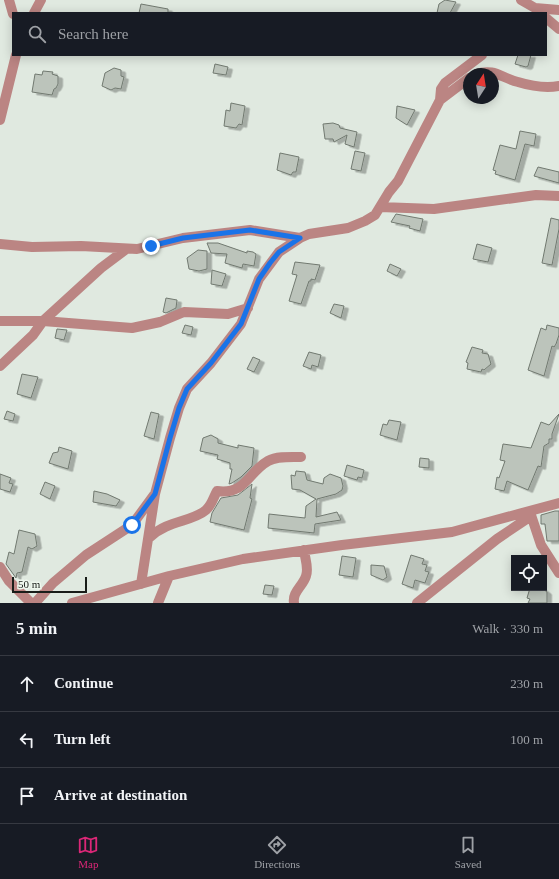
<!DOCTYPE html>
<html lang="en">
<head>
<meta charset="utf-8">
<style>
  :root { --surface:#171b24; --page:#242831; --text:#f1f3f6; --muted:#9ea1a6; --line:#363941; --accent:#db2777 }
  body { margin:0; font-family:Georgia,serif; background:var(--page); color:var(--text) }
  .controls { position:absolute; right:12px; bottom:12px; display:grid; overflow:hidden; border-radius:0px; box-shadow:0 2px 10px #0003 }
  .controls button { width:36px; height:36px; display:grid; place-items:center; padding:0; border:0; border-bottom:1px solid var(--line); background:var(--surface); color:var(--text); font:20px sans-serif }
  .compass { position:absolute; left:463px; top:68px; width:36px; height:36px; border-radius:50%; background:var(--surface); box-shadow:0 2px 10px #0003; rotate:12deg }
  .scale { position:absolute; left:12px; bottom:10px; width:75px; box-sizing:border-box; padding-left:4px; border:2px solid #191d19; border-top:0; font-size:11px; line-height:14px; white-space:nowrap; color:#191d19; -webkit-text-stroke:3px #eef7ed; paint-order:stroke }
  .stop { position:absolute; width:12px; height:12px; margin:-9px; border:3px solid #1a73e8; border-radius:50%; background:#fff }
  .stop.end { background:#1a73e8; border-color:#fff; box-shadow:0 1px 4px #0008 }
  .list { margin:0; padding:0; list-style:none }
  h2 { display:flex; justify-content:space-between; align-items:center; height:52px; margin:0; padding:0 16px; font-size:17px }
  h2 small { font-size:13px; font-weight:400; color:var(--muted) }
  .list li { display:grid; grid-template-columns:26px 1fr auto; gap:12px; align-items:center; box-sizing:border-box; height:56px; padding:0 16px; border-top:1px solid var(--line) }
  .list b { display:block; font-size:15px; white-space:nowrap }
  .list em { font-size:13px; font-style:normal; color:var(--muted) }
  .icon { flex:none; width:22px; height:22px; fill:none; stroke:currentColor; stroke-width:2; stroke-linecap:round; stroke-linejoin:round }
  .map { position:relative; flex:none; width:559px; height:603px; overflow:hidden }
  .search { position:absolute; background:var(--surface); box-shadow:0 2px 10px #0003; left:12px; right:12px; top:12px; height:44px; display:flex; align-items:center; gap:10px; box-sizing:border-box; padding:0 14px; border-radius:0px; color:var(--muted); font-size:15px }
  .sheet { height:220px; background:var(--surface) }
  nav { display:flex; justify-content:space-around; align-items:center; box-sizing:border-box; height:56px; border-top:1px solid var(--line); background:var(--surface); font-size:11px; color:var(--muted) }
  nav a { display:grid; justify-items:center; gap:2px }
  nav .on { color:var(--accent) }
  .map>svg:first-child { display:block }
</style>
</head>
<body>
<div class="map">
<svg width="559" height="603" viewBox="0 0 559 603">
  <defs>
    <filter id="shadow"><feDropShadow dx="4.5" dy="2.5" stdDeviation="0" flood-color="#0004"/></filter>
  </defs>
  <rect width="100%" height="100%" fill="#e0e9e0"/>
  <path fill="#bcc4bb" stroke="#717970" filter="url(#shadow)" d="M445,0L456,2L450,13H437L439,4Z
    M141,4L168,9V13H139Z
    M518,55H531L528,66L526,67L515,64Z
    M215,64L228,67L226,75L213,73Z
    M114,68L121,70V76L124,77L121,89L115,88L111,90L102,86L105,73Z
    M43,71L53,72L52,74L58,76V84L56,88L54,89L52,95L32,92L35,74L42,75Z
    M231,103L245,106L242,125L239,124L236,128L224,126L226,110L230,111Z
    M397,106L415,110L407,125L396,118Z
    M333,123L339,125L340,128L357,132L354,147L345,144L347,135L334,142L333,139H325L323,124Z
    M520,131L536,134L534,146L525,144L515,180L495,174L496,171L493,170L500,145L516,149Z
    M355,151L365,153L361,171L351,169Z
    M280,153L299,157L296,172H293L291,175L277,170Z
    M538,167L559,172V183L534,176Z
    M396,214L423,219L420,231L409,228L410,226L391,222Z
    M551,218L559,220V229L552,265L542,263Z
    M207,243H218L247,253V251L253,252L256,254L254,266L243,264L242,268L225,263L227,254L211,253Z
    M477,244L492,248L488,262L473,259Z
    M198,250L207,251V269L199,271L189,269L187,258Z
    M295,262L320,265L315,280L311,279V281H309L301,304L289,301L297,275L292,274Z
    M390,264L401,269L397,276L387,271Z
    M212,270L226,274L222,286L211,284Z
    M166,298L177,300L176,308L166,313L163,312Z
    M334,304L344,306L341,318L330,313Z
    M185,325L193,327L191,335L182,333Z
    M547,325L559,328V335L556,344L554,347L552,346L544,376L528,370L541,328L546,330Z
    M57,329L67,330L64,340L55,338Z
    M472,347L483,350L482,353L488,354L491,364L484,370L482,369L481,372L467,369L468,363L466,362Z
    M309,352L321,355L318,367L312,365L311,369L303,366Z
    M253,357L260,360L254,372L247,369Z
    M22,374L38,377L31,398L17,394Z
    M7,411L15,414L13,421L4,419Z
    M151,412L159,414L154,439L144,436Z
    M559,414L552,434V439H549V443L544,446L541,467L538,466L528,490L507,481L504,491L495,489L497,477L499,478L505,461L500,460L503,444L531,448L541,422L549,425Z
    M389,420L401,422L397,440L380,435L383,424L387,425Z
    M211,435L218,439V443L238,448V445L254,448L252,466L241,477L232,483L229,484L232,469H230V463L217,459L218,455L200,451L203,438Z
    M59,447L72,451L68,469L49,463L53,453L58,452Z
    M420,458L429,459V468L419,467Z
    M347,465L364,470L362,478L358,477L357,480L344,476Z
    M296,471L305,472L307,480L323,484L324,478L330,474L341,478L343,486L342,490L336,494L317,499L316,517L337,512L341,520L315,524L314,533L268,528L269,514L305,518L306,506L316,499L300,490L292,489L291,475L295,476Z
    M0,474L11,478L9,483L13,484L10,492L0,489Z
    M45,482L55,486L50,499L40,494Z
    M252,484L250,498L252,499L244,530L210,522L212,513L221,498L238,495Z
    M94,491L107,494L120,500L116,506L93,502Z
    M555,511H559V541H547L545,524H541V515Z
    M19,530L35,534L37,546L32,549L28,547L22,572L17,573L16,578L6,564L9,552L14,554Z
    M411,555L424,559L422,564L427,565L425,571L429,572L425,583L415,580L413,588L402,584Z
    M342,556L356,558L353,577L339,575Z
    M371,565L384,566L387,577L383,580L371,575Z
    M265,585L274,586L272,595L263,594Z
    M530,588H542L547,592V603H528L530,599L527,598Z"/>
  <g fill="none" stroke-linecap="round" stroke-linejoin="round">
    <path stroke="#bb8583" stroke-width="10" d="M9,0L13,14
      M521,0L535,8L559,10
      M34,13L41,0
      M546,18L559,29
      M476,74C495,68 501,78 518,82C531,86 547,88 559,86
      M440,100L441,89L445,83L482,55
      M0,120L16,55
      M380,207L434,209L536,195L559,196
      M0,244L32,247L81,246L137,249L183,238L250,230L300,238
      M0,321H43L132,328L160,322L184,312L228,314L248,308
      M0,366L33,335L43,321L101,268L125,250
      M530,512L541,545L559,573
      M150,537C168,520 192,522 206,510C212,505 214,496 217,491C246,495 248,472 268,461C277,456 291,457 301,457
      M0,567L9,581L31,603
      M141,584L155,494L170,438L179,408L187,389L211,363L241,324L259,279L279,252L300,238L309,234L348,228L365,221L375,215L389,192L398,181L440,100L469,78
      M35,603L53,583L86,555L132,525L154,495
      M72,603L169,576L243,559L342,545L452,532L559,503
      M158,603L169,576
      M294,603C292,592 303,586 306,576C309,568 305,559 304,550
      M417,603L497,539L531,516"/>
  </g>
  <g fill="none" stroke-linecap="round" stroke-linejoin="round">
    <path stroke="#1a73e8" stroke-width="5" d="M132,525L155,494L170,438L179,408L187,389L211,363L241,324L259,279L270,263L279,252L300,238L250,230L183,238L151,246"/>
  </g>
</svg>
<div class="controls">
<button><svg class="icon" aria-label="locate" viewBox="0 0 24 24"><circle cx="12" cy="12" r="6"/><path d="M12 2v4M12 18v4M2 12h4M18 12h4"/></svg></button>
</div>
<svg class="compass" viewBox="-18 -18 36 36"><path d="M0-13l5 13h-10z" fill="#e53935"/><path d="M0 13l5-13h-10z" fill="#9ea1a6"/></svg>
<div class="scale">50 m</div>
<div class="stop" style="left:132px;top:525px"></div>
<div class="stop end" style="left:151px;top:246px"></div>
<div class="search"><svg class="icon" aria-label="search" viewBox="0 0 24 24"><circle cx="10" cy="10" r="6"/><path d="M15 15l6 6"/></svg>Search here</div>
</div>
<section class="sheet">
<h2>5 min<small>Walk · 330 m</small></h2>
<ul class="list">
<li><svg class="icon" aria-label="ahead" viewBox="0 0 24 24"><path d="M12 20V5M6 11l6-6 6 6"/></svg><div><b>Continue</b></div><em>230 m</em></li>
<li><svg class="icon" aria-label="left" viewBox="0 0 24 24"><path d="M17 20v-9H6M10 6l-5 5 5 5"/></svg><div><b>Turn left</b></div><em>100 m</em></li>
<li><svg class="icon" aria-label="arrive" viewBox="0 0 24 24"><path d="M6 21V4h12l-3 4 3 4H6"/></svg><div><b>Arrive at destination</b></div></li>
</ul>
</section>
<nav>
<a class="on"><svg class="icon" aria-label="map" viewBox="0 0 24 24"><path d="M3 6l6-2 6 2 6-2v14l-6 2-6-2-6 2zM9 4v14M15 6v14"/></svg>Map</a>
<a><svg class="icon" aria-label="directions" viewBox="0 0 24 24"><path d="M12 3l9 9-9 9-9-9zM9 14v-3h6M13 9l2 2-2 2"/></svg>Directions</a>
<a><svg class="icon" aria-label="saved" viewBox="0 0 24 24"><path d="M7 4h10v16l-5-4-5 4z"/></svg>Saved</a>
</nav>
</body>
</html>
